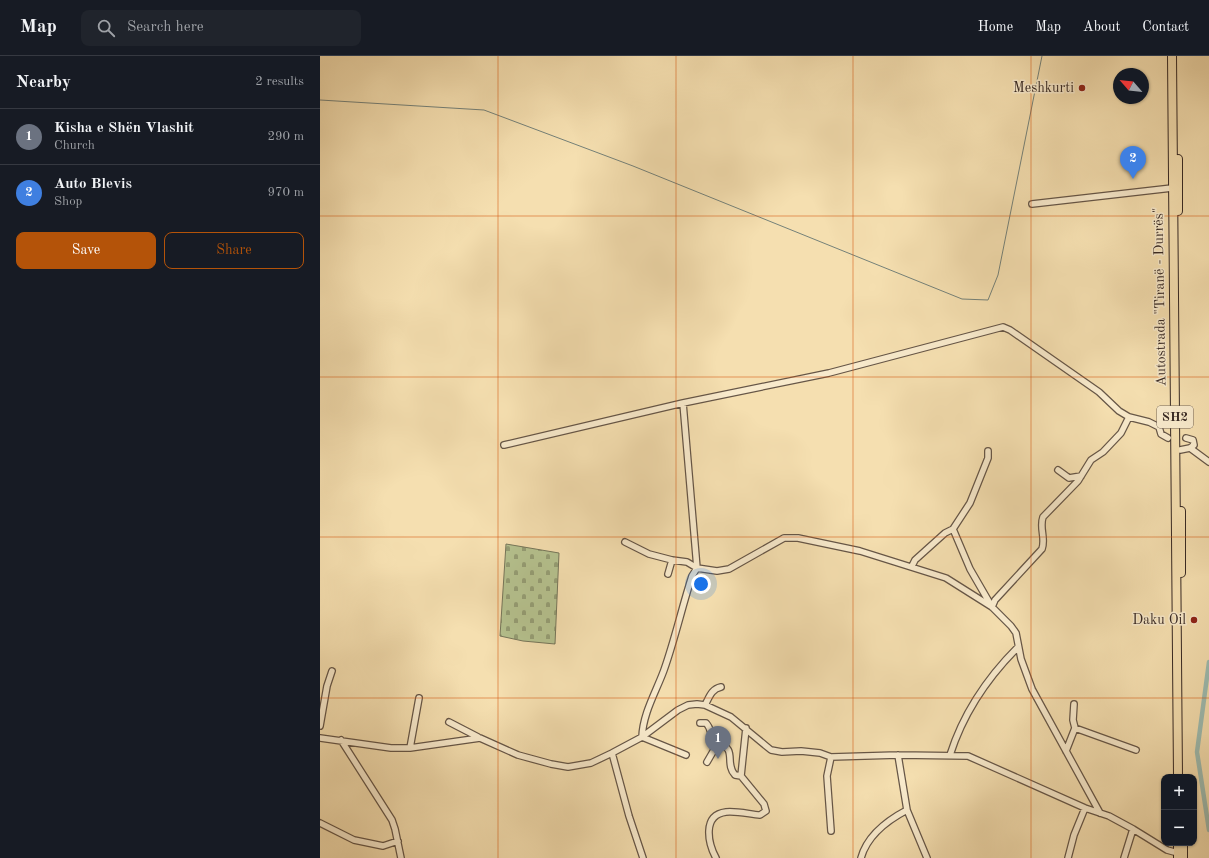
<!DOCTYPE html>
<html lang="en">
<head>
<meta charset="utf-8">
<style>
  :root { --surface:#171b24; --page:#20242c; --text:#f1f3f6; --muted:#9ea1a6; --line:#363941; --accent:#b45309 }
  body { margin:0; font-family:"Old Standard TT",serif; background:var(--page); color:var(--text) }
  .controls { position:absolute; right:12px; bottom:12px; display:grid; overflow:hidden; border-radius:8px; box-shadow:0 1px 3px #0004 }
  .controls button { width:36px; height:36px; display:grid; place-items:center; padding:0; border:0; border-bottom:1px solid var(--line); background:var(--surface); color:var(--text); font:20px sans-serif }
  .compass { position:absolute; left:793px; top:12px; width:36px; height:36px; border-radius:50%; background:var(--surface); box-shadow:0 1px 3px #0004; rotate:298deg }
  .you { position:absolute; left:381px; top:528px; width:14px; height:14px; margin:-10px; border:3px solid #fff; border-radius:50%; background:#1a73e8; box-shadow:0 0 0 6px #1a73e833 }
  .badge { display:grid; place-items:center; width:26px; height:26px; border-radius:50%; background:var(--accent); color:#fff; font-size:13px; font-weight:700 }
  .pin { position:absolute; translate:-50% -33px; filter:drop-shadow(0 1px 2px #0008) }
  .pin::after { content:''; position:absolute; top:21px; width:14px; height:12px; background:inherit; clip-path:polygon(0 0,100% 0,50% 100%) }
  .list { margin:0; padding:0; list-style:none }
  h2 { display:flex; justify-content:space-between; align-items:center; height:52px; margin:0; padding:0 16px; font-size:17px }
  h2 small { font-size:13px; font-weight:400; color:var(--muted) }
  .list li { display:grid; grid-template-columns:26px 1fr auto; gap:12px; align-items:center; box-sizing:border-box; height:56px; padding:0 16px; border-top:1px solid var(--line) }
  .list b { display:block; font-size:15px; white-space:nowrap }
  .list p { margin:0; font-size:13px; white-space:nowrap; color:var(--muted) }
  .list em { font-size:13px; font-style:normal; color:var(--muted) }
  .actions { display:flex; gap:8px; padding:12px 16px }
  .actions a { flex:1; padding:9px 0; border:1px solid var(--accent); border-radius:8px; text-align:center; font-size:14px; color:var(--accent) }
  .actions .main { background:var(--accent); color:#fff }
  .icon { flex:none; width:22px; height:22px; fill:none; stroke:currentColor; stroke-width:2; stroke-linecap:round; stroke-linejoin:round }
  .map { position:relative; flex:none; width:889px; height:802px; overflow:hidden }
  header { display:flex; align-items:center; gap:24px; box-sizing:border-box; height:56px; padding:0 20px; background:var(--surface); border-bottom:1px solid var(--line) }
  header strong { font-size:19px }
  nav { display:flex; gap:22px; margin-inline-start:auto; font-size:14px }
  .search { width:280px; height:36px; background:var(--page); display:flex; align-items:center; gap:10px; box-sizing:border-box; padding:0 14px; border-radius:8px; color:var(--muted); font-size:15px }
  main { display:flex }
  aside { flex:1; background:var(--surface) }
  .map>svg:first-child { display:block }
</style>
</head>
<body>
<header>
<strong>Map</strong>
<div class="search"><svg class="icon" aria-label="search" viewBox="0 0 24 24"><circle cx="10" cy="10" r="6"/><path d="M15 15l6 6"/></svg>Search here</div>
<nav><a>Home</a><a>Map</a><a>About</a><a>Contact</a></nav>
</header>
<main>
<aside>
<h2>Nearby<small>2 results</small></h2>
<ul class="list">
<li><span class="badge" style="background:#6b7280">1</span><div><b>Kisha e Shën Vlashit</b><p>Church</p></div><em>290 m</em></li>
<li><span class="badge" style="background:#3f7fe0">2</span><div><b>Auto Blevis</b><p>Shop</p></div><em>970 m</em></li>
</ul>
<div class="actions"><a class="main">Save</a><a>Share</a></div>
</aside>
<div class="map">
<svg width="889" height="802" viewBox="0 0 889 802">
  <defs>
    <pattern id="cemetery-stones" width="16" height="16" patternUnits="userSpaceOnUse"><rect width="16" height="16" fill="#b6c390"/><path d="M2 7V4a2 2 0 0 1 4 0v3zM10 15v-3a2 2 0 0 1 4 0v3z" fill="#959e75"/></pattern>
  </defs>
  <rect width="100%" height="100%" fill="#f5dfb0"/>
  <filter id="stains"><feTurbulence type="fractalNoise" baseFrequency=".005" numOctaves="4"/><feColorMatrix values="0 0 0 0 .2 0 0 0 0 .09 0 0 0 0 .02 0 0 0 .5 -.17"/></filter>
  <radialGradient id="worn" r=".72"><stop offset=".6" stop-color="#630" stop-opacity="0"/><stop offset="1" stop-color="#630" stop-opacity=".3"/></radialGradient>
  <path fill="url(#cemetery-stones)" stroke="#76765a" d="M186,488L239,497L235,588L203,585L180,580Z"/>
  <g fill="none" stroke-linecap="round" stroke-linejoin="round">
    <path stroke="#748179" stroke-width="1" d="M0,44L164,54L313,110L642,243L668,244L678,219L722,0"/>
    <path stroke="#9dbcb1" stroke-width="4.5" d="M889,606L877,696L889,774"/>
    <defs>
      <path id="minor" d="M712,148L852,132
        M848,382L841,378L839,371L845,364L855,360
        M184,389L363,347L509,317L683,271L690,274L779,336L799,355L809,361L829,366L839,371
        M870,392L889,406
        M860,394L870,392L874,389L873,384L866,382
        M738,414L749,422L761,420
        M633,473L650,513L672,551
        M305,486L329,498L352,504L367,506L377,512L397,515L409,513L464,482H478L540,495L626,522L672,551L691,570L696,577L701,603L712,633L780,757
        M592,510L595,504L625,477L633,473L650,447L668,402V395
        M348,518L352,504
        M672,551L675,544L722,493C726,482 719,472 723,461L758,425L771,404L783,396L801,377L809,361
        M385,649C389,642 391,633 401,631
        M129,666L158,681
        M380,667H386C392,673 390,682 398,687
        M0,670L7,630L12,615
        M755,672L816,694
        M322,681C323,657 336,636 344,614C355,583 362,551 372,520L377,512L363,347
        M322,681L366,699
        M0,682L71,692H90L160,682L198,699L231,708L248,711L271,707L292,697L322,681L358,654L368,649L377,648L385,649L411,661L451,694L462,696L481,695L500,697L511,701L578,699L648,700L765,752L789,760L813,773L847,794L858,797
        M21,684L72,764L75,773L81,802
        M90,692L99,642
        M746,695L755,672L753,664L754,648
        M292,697L309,760L323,802
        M578,699L587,754L607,802
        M630,699C643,658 668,621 698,591
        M511,701L507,720L511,775
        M387,706L398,687C418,693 404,707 415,719L421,720
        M0,767L34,784L63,790L78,785
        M396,802C388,787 382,759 406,756C417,755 429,758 440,759L446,755L444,748L421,720L426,672
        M541,802C547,780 568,764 587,754
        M748,802L754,779L765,752
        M804,802L813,773"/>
      <path id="highway" d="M852,0L858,721
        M858,103V155
        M861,455V517
        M858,802V787
        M863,802V787"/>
    </defs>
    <use href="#minor" stroke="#665647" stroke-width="8"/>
    <use href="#highway" stroke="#372924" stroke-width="10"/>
    <use href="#minor" stroke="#f8eacc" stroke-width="5.5"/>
    <use href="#highway" stroke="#f5dfb0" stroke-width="8"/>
  </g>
  <path fill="none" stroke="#d6540e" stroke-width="1" stroke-opacity="0.55" d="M178,0V802M356,0V802M533,0V802M711,0V802M0,160H889M0,321H889M0,481H889M0,642H889"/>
  <g fill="#8f2418" stroke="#f8eacc" stroke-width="1.5">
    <circle cx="762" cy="32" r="4"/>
    <circle cx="874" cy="564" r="4"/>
  </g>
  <g text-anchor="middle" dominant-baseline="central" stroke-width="3" stroke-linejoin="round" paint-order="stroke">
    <rect fill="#f8eacc" stroke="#716356" stroke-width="1" x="837" y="350" width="36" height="22" rx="3"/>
    <g font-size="13" font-weight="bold" fill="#372924">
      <text x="855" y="361">SH2</text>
    </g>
    <g font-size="14" fill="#372924" stroke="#f8eacc" text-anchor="end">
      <text x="754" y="32">Meshkurti</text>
      <text x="866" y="564">Daku Oil</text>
    </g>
    <g font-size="14" fill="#372924" stroke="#f8eacc">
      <text transform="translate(840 241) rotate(-91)">Autostrada "Tiranë - Durrës"</text>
    </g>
  </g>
  <rect width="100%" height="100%" filter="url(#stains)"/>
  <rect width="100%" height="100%" fill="url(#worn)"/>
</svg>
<div class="controls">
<button>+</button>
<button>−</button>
</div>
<svg class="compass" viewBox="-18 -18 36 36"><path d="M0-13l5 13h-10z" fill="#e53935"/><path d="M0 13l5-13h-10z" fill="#9ea1a6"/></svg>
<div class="you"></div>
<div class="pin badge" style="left:398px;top:703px;background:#6b7280">1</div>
<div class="pin badge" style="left:813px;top:123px;background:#3f7fe0">2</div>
</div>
</main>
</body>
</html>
